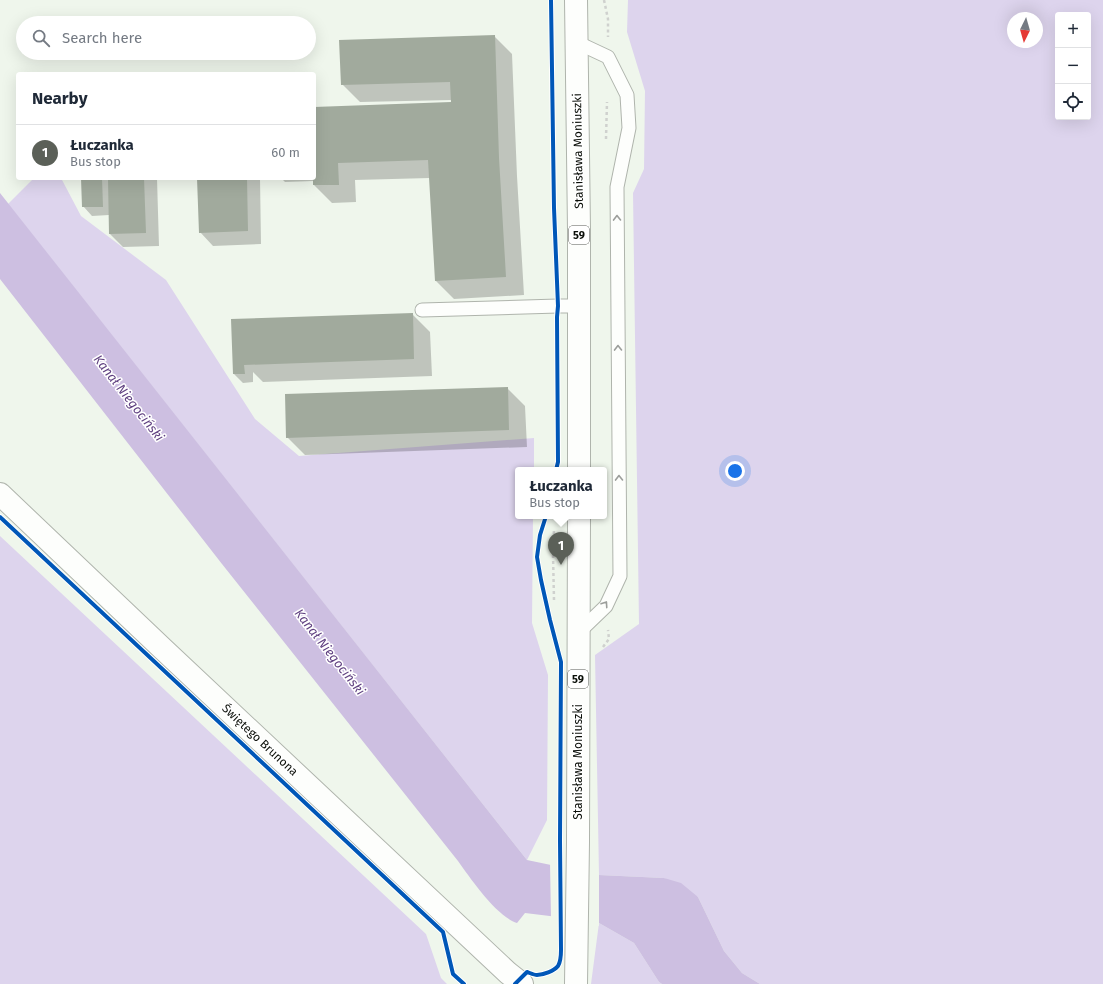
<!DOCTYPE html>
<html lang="en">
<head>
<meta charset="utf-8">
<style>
  :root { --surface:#fff; --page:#f2f2f3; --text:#1f2937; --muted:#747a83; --line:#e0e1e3; --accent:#5b6058 }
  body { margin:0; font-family:"Fira Sans",sans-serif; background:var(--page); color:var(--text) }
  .controls { position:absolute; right:12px; top:12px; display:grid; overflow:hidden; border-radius:4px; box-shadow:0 4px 16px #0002 }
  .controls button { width:36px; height:36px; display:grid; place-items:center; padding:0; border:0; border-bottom:1px solid var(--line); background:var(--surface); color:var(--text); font:20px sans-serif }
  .compass { position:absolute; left:1007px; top:12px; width:36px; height:36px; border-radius:50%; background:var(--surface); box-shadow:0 4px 16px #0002; rotate:185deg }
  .you { position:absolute; left:735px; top:471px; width:14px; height:14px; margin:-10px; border:3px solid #fff; border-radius:50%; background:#1a73e8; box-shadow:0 0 0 6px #1a73e833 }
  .badge { display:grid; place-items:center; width:26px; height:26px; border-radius:50%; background:var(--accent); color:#fff; font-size:13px; font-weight:700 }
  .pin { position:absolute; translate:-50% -33px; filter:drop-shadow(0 1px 2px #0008) }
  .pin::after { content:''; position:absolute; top:21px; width:14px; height:12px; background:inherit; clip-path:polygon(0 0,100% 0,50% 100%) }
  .popup { position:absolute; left:515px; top:467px; width:92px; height:52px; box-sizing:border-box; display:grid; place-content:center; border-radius:4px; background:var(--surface); filter:drop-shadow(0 1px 3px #0005); font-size:13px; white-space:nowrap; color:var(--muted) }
  .popup b { font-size:15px; color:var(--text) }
  .popup::after { content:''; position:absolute; left:50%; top:100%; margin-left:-8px; border:8px solid transparent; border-top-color:var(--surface) }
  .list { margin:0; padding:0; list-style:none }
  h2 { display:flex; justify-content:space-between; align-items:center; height:52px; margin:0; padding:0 16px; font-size:17px }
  h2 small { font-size:13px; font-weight:400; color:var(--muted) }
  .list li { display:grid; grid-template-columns:26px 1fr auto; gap:12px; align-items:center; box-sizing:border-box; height:56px; padding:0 16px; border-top:1px solid var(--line) }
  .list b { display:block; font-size:15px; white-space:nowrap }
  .list p { margin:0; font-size:13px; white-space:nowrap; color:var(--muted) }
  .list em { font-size:13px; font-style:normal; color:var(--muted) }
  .icon { flex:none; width:22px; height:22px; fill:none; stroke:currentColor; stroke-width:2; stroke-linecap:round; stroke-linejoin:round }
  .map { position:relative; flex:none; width:1103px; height:984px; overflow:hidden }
  .search { position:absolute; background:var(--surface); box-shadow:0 4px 16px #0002; left:16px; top:16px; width:300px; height:44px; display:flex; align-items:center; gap:10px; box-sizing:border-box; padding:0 14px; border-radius:22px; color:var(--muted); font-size:15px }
  .panel { position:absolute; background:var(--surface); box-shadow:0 4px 16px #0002; left:16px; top:72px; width:300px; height:108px; border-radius:4px }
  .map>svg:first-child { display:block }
</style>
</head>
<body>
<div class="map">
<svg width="1103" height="984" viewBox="0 0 1103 984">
  <rect width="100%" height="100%" fill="#eff6ec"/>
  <path fill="#ddd4ed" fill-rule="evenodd" d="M628,0H1103V984H760L742,973L724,951L698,897L664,878L599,875L595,655L639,624L633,193L644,169L645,91L627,32ZM1058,15H1088V117H1058ZM1013,18H1037V42H1013Z
    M34,178H61L81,216L166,280L255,419L299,456L534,438V470H518V516H533L532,623L548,675L547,820L527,860L8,204Z
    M0,536L426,934L441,978L447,984H0Z
    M599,923L634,943L659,982L662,984H591Z"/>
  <path fill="#cdbfe1" d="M0,193L527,860L599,875L664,878L681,883L698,897L724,951L742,973L760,984H662L659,982L634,943L599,923L591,921L525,913L517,923C496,916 471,879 458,861L222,564L0,279Z"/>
  <path fill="#eff6ec" d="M550,863L599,873V926L591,923L551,918Z"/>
  <path fill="#0003" d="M494,36L512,54L517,176L524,295L454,299L436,281L430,178L355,180L356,202L332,203L314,185V181L285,182L281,178H268H314V108L453,103L452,100L360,102L342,84Z
    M82,178H157L159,246L123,247L110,234L109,215L92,216L83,206Z
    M198,178H260L261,244L213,246L200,232Z
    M412,314L430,332L432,376L263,382L253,372V382L243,383L234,374L243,320Z
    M507,388L525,406L527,447L305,455L287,437Z"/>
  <path fill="#a1aa9d" d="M495,35L499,158L506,277L435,281L428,160L338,163L339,185H313V178H314V107L451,102L450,82L341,85L339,40Z
    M81,178H102L103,207H82Z
    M108,178H144L146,233L109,234Z
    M197,178H247L248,231L199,233Z
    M413,313L414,359L244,365L245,374H233L231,319Z
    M508,387L509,430L286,438L285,394Z"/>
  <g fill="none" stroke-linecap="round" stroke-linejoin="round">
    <defs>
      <path id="service" d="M576,42L608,57L627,95L629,128L617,187L620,576L606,606L579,632
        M422,310L558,306H579"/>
      <path id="minor" d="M0,494L163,649L508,973L522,984"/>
      <path id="primary" d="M576,0L579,230V470
        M576,984L578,842L579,516"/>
    </defs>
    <use href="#service" stroke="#afb4ac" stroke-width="15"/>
    <use href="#minor" stroke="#afb4ac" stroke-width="24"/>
    <use href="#primary" stroke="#afb4ac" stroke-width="24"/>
    <path stroke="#cfd1ce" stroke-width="2.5" stroke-dasharray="3 3" stroke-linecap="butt" d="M604,0L608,19V37
      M606,139L607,102
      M554,600L553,554L554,529
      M603,647L609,639L608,630"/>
    <use href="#service" stroke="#fdfefc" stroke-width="13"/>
    <use href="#minor" stroke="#fdfefc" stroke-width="22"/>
    <use href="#primary" stroke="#fdfefc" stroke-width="22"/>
    <defs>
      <path id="cycleway" d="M551,0L554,208L558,306L557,317L558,462L556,470
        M0,517L443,932L453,974L464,984
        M515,984L527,972C530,973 534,975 537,975C543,975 554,971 558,966C561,961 561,955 561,950L560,841L561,662L550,620L541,580L537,557L540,535L546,516"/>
    </defs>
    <use href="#cycleway" stroke="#fff" stroke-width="6"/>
    <use href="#cycleway" stroke="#0057b8" stroke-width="4"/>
  </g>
  <defs><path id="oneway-chevron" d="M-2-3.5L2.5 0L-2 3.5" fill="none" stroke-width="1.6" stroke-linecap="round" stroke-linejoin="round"/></defs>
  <g stroke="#9c9e9b">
    <use href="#oneway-chevron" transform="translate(617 218) rotate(-91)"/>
    <use href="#oneway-chevron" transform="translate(618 348) rotate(-91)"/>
    <use href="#oneway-chevron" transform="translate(619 478) rotate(-91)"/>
    <use href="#oneway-chevron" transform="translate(605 604) rotate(-56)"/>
  </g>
  <g text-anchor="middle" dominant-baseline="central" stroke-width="3" stroke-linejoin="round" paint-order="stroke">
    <g fill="#fff" stroke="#545753" stroke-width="1">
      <rect x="569" y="226" width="20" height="18" rx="3"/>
      <rect x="568" y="670" width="20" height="18" rx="3"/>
    </g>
    <g font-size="11" font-weight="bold" fill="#0b0f09">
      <text x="579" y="235">59</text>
      <text x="578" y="679">59</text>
    </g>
    <g font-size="12" fill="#0b0f09" stroke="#fff">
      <text transform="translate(578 151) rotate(-91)">Stanisława Moniuszki</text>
      <text transform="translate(260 740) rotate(43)">Świętego Brunona</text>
      <text transform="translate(578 762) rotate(-90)">Stanisława Moniuszki</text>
    </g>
    <g font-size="13" font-style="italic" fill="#604181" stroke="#fff">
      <text transform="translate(129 398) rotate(52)">Kanał Niegociński</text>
      <text transform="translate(330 652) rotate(52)">Kanał Niegociński</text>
    </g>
  </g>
</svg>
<div class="controls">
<button>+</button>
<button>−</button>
<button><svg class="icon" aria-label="locate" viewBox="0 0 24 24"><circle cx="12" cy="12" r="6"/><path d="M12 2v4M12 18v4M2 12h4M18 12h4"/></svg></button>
</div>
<svg class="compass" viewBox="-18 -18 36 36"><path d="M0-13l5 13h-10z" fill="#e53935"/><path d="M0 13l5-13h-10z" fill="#747a83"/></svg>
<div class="you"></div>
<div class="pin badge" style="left:561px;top:565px">1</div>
<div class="popup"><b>Łuczanka</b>Bus stop</div>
<div class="search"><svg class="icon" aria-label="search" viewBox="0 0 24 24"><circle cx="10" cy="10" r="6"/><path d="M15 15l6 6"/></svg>Search here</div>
<section class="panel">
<h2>Nearby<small></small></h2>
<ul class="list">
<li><span class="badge">1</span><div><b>Łuczanka</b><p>Bus stop</p></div><em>60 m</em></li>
</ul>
</section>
</div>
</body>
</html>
